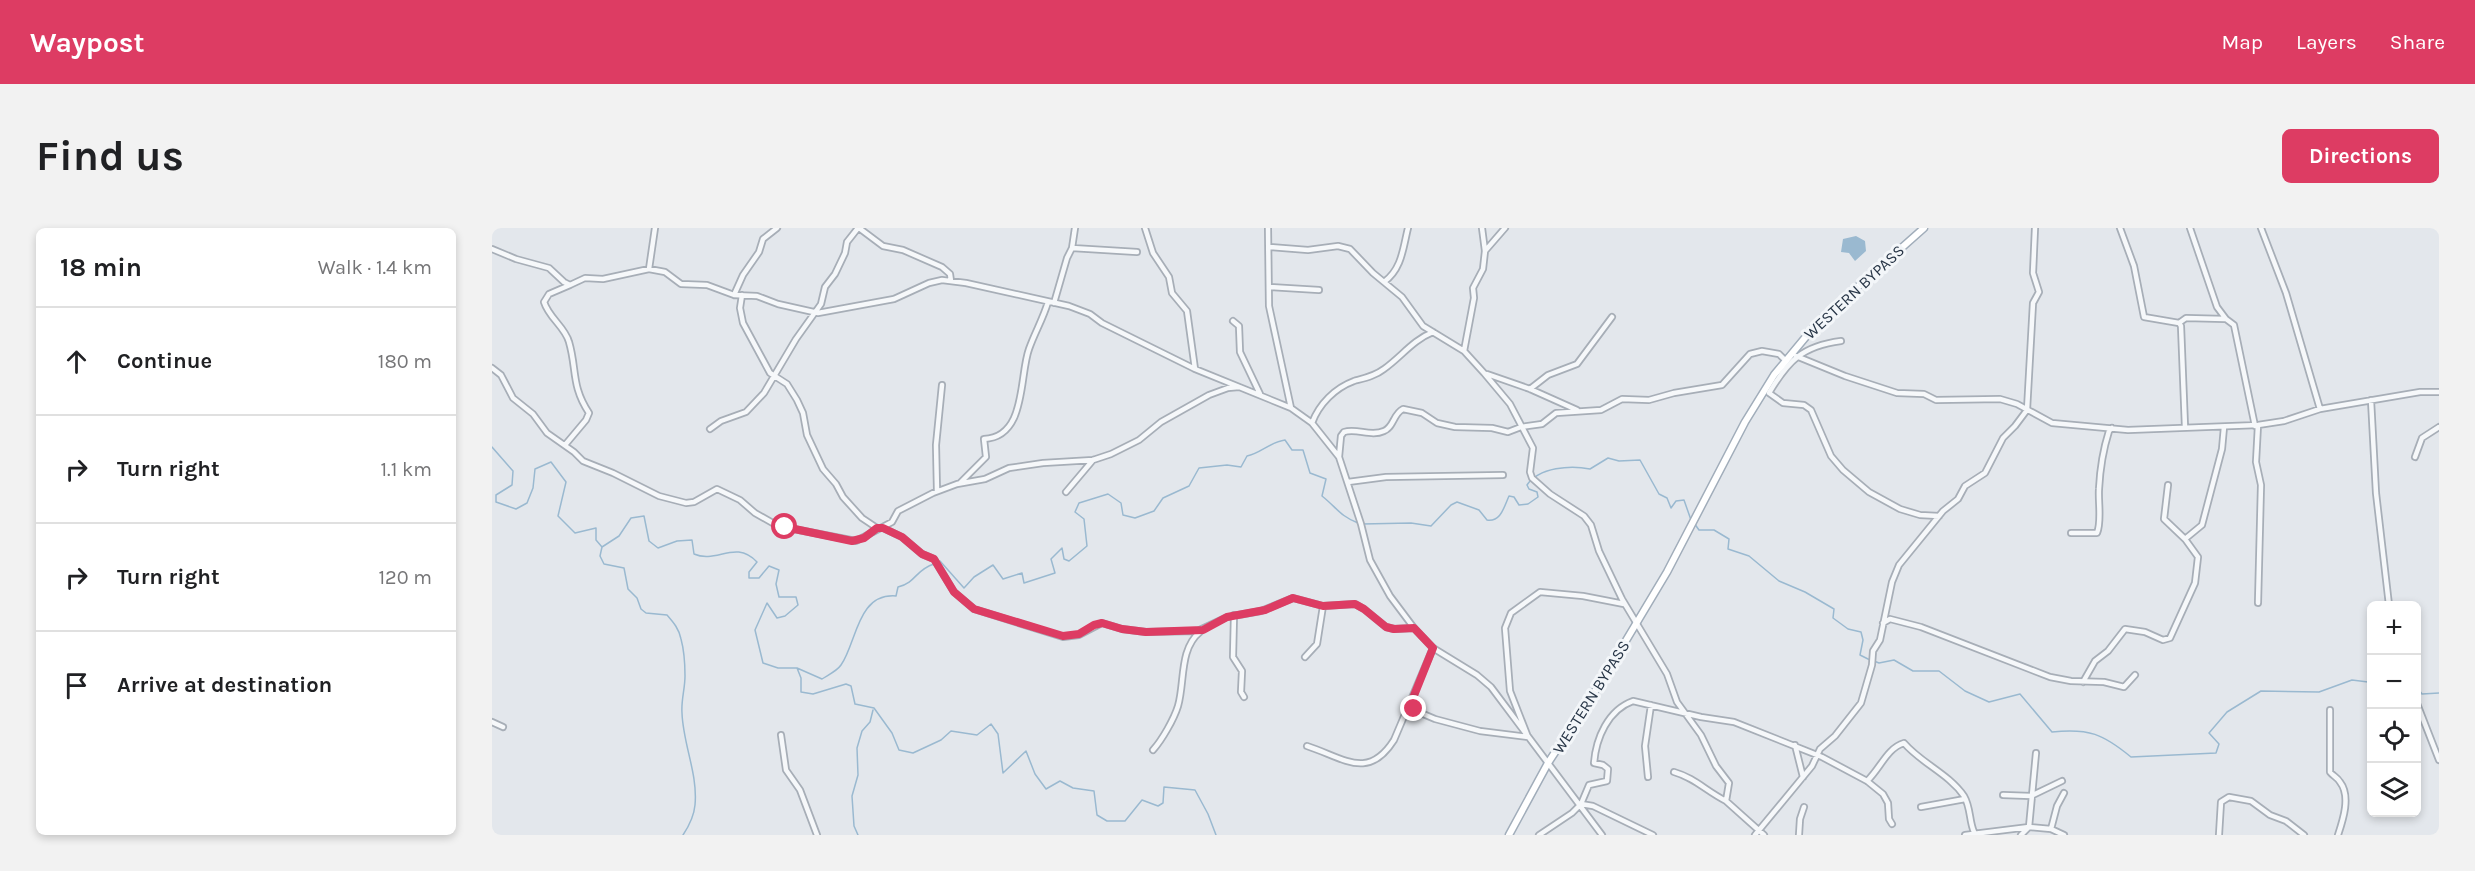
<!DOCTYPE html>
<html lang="en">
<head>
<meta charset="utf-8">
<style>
  :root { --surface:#fff; --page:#f2f2f2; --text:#202124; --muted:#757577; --line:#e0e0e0; --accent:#dd3c63 }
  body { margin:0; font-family:Karla,sans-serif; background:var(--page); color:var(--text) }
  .controls { position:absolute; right:18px; bottom:18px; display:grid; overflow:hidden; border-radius:9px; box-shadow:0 3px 9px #0003 }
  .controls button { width:54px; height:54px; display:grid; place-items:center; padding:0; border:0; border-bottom:2px solid var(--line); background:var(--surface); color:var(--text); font:30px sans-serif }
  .stop { position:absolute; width:18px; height:18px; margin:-14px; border:4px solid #dd3c63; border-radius:50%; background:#fff }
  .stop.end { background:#dd3c63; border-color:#fff; box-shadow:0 2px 6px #0008 }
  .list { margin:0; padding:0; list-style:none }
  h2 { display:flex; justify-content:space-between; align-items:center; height:78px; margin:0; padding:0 24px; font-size:26px }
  h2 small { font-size:20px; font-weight:400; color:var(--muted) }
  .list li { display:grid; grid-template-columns:39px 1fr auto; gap:18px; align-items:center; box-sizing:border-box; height:108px; padding:0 24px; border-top:2px solid var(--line) }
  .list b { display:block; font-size:22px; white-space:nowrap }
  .list em { font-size:20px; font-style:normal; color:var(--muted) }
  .icon { flex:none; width:33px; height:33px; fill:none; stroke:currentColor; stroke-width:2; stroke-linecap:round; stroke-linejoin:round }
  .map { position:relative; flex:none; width:1947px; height:607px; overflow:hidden; border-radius:9px }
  header { display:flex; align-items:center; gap:36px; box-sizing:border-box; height:84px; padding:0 30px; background:var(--accent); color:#fff }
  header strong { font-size:28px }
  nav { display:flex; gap:33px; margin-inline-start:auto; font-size:21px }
  .intro { display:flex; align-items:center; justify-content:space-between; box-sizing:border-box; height:144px; padding:0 36px }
  h1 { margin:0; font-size:42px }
  .button { padding:15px 27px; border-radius:9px; background:var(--accent); color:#fff; font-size:21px; font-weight:700 }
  main { display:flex; gap:36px; padding:0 36px }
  aside { flex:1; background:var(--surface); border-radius:9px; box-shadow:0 3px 9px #0003 }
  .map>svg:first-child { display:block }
</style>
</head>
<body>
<header>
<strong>Waypost</strong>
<nav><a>Map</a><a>Layers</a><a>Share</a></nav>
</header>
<div class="intro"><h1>Find us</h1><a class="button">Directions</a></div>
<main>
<aside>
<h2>18 min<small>Walk · 1.4 km</small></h2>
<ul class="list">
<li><svg class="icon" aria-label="ahead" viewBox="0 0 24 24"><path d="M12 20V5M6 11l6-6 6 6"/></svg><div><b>Continue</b></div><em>180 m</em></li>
<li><svg class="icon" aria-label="right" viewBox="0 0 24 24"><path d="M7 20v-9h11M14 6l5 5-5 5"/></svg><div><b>Turn right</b></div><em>1.1 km</em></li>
<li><svg class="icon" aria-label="right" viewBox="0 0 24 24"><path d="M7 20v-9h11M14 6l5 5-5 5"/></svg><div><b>Turn right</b></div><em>120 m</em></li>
<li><svg class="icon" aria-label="arrive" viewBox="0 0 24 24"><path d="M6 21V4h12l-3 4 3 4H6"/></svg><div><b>Arrive at destination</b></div></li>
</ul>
</aside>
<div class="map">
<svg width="1947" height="607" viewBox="0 0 1947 607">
  <rect width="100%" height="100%" fill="#e3e7ec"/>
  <path fill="#9ab9d0" d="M1364,8L1373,13L1374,23L1363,33L1357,25L1349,24L1351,11Z"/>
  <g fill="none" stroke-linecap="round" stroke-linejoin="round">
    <path stroke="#9ab9d0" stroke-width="1.5" d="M0,219L21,243L20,257L4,267V274L24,281L35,275L41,260L43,241L59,234L74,254L66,288L83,305L104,300V312L110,319L127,308L139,290L152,288L157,313L166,320L185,313L200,312L202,326C225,336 243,311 265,334L257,344V350H267L277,338L287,342L284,356L287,369H304L306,377L293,388L285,390L275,375L263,402L271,435L286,440H305L309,450V464L321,466L354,456L359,458L363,476L382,480L400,505L407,522L421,525L449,512L459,503L485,507L499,496L506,506L511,545L534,523L543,546L554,561L568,553L581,560L602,563L605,587L615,593H633L650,572L666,578L671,575L672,559L703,562L716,586L724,607
      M1202,295L1207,302H1222L1237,311L1236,321L1257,328L1287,353L1313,364L1342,381L1341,390L1356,401L1369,404L1371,412L1368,427L1378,432
      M870,296L919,295L939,298L959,277L965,274L987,282L995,292C1009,294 1012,279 1017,268L1022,269L1027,277L1036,276L1046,269L1045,264L1037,261L1035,257C1047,239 1079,237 1098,241L1116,230L1127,233L1148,232L1167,266L1175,270L1179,280L1184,273L1192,272L1199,292
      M110,319L108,328L112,336L132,340L136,361L145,370L149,381L154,385L175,387C182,395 187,401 189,411C192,422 193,437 193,448C193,461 189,472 190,485C191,516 206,546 203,577C202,588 197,598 191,607
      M446,335L448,333L472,360L482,349L501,337L511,351L530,345L532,355L563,345L559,331L570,320L572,331L577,333L595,318L592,291L583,284L587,275L616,266L629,275L631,287L643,290L662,283L671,270L697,258L707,240L735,237L749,239L755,228C769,225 778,214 793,212L800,222H811L818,245L834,251L830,268C845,280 848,288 866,295
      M1382,433L1387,435L1402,432L1421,443H1447L1473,463L1497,474L1528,466L1560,504C1597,500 1611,506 1639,529L1724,525L1727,516L1717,505L1735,484L1769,463L1827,464L1860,452L1876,454L1880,452
      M305,440L330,451C336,447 345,443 349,437C365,414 365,365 404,368L406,359C425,354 423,342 442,336
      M1924,458L1930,466L1947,465
      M366,607L362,598L360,568L366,547L365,520L370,503L378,494L381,482"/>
    <defs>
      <path id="minor" d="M367,0L391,18L411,22L450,39L458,46L459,53
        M653,0L661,25L677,49L680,65L695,83L703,141
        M776,0L777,78L799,180
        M1628,0L1642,38L1652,89L1687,95L1689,98L1693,199
        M1698,0L1725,79L1734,91L1742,97L1763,198
        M1769,0L1794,65L1828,181
        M777,19L816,22L846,18L858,21L881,45L910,69L931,98L972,123L992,145L1018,176L1041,220L1038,244L1040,250L1058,266L1092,288L1099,297L1107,323L1130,371L1175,446L1185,474L1209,507L1224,538L1237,555L1234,573L1272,607
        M580,20L645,24
        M0,21L24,31L57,40L72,54L78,57L93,50L111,51L157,41L173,44L189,56L215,57L242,67L265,68L286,76L326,85L402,71L437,55L450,52L474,55L577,78L598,86L610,95L703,141L799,180L820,195L847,229L869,296L878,332L898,368L922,400L941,420L985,447L999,459L1110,607
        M993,23L1013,0
        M157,41L163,0
        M892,54C910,41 911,20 916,0
        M777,59L827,62
        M242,67L251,47L267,24L271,11L285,0
        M250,67L248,80L251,95L278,145L295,156L305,172L311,185L315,207L331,241L344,256L351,269L370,290L385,300
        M562,75L575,30L580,20L583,0
        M741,93L747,98L748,124L768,166
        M1687,95L1694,90L1733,91
        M1349,113C1310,118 1296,133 1277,165L1291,175L1312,177L1319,182L1339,228L1351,242L1377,264L1408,281L1428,287L1447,288
        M972,123L982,70L981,60L991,41L993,23L990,0
        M1304,128L1353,148L1405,165L1432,166L1444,172L1508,171L1525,176L1560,195L1636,202L1766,197L1792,193L1828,181L1928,164H1947
        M0,140L9,147L21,170L41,186L55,205L82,224L91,233L121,245L167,268L194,275L202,274L225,261L248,272L263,285L286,298L364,313L400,294L406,283L441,265L465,256L493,251L517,240L551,235L601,232L619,226L647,212L669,194L717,167L736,160L747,159
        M995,146L1038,161L1085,182
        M1038,161L1056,147L1085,136L1120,89
        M1879,172L1884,265L1897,377
        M820,195C827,176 843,160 862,153C873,150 883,148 892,141C909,129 921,112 941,104
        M218,201L229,193L254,184L272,165L304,111L329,76L333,59L343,46L353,25L355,14L366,0
        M73,217L94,192L97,185C79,158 85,141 77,114C73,99 57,90 52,74L57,66L78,57
        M847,229L849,208L852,204C865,200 879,209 892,203C902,199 901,186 911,181L930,185L945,195L963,199L1000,200L1016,204L1029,199L1050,196L1064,185L1109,182L1130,171L1157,172L1182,165L1230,157L1258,126L1270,123L1287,126L1293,132
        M1923,229L1930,210L1947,199
        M856,254L894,249L1011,247
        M468,255L494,229L492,211C535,209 527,148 537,121C543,104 551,91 556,74
        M1676,257L1672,291L1693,311
        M445,263L444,217L450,157
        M574,264L601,232
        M391,300L410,309L430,326L442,331L462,364L482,381L571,409L587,407L610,395L630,401L654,404L705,403L735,389L769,383L801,370L831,378L863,376L872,381L894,399L902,401L922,400
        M1579,305H1605C1610,293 1606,274 1607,261C1608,241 1611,222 1617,203L1620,200
        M1766,375L1769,257L1764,234L1766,197
        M742,387L741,429L750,443L749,464L752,469
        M1391,395L1398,391L1429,399L1558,449L1579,453L1612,454L1632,459L1643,447
        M813,429L825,416L831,378
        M1591,454L1603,433L1616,423L1633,401L1653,404L1671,412L1678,410L1703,355L1706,329L1693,311L1710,297L1730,221L1732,199
        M1924,473L1947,532
        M917,480L943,491L988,503L1036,509L1018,463L1013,400L1019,385L1048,364L1091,368L1132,376
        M1838,482V544C1841,548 1845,549 1848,554C1859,568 1851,592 1846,607
        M0,494L11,499
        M289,507L294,542L308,562L325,607
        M1303,517L1311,549
        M815,518C852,530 876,553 902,512L941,420
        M661,522C670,512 682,491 686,478C693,454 687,421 708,404
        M1182,544C1203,550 1214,563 1234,573
        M1156,549L1153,518L1159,477
        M1375,553C1388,541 1395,520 1412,515C1429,535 1457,546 1472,568C1479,580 1477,593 1482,604
        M1511,567L1539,568L1570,553
        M1089,576L1101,578L1161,607
        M1429,579L1473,571
        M1559,601L1565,578L1572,565
        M1047,607L1080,585L1089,576L1097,557L1115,553L1116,541L1111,537L1102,535C1104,510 1116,482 1141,473L1209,489L1242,494L1330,529L1375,553L1391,566L1396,575L1397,591L1400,596
        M1263,607L1320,538L1328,521L1343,508L1369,475L1380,437L1381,423L1388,412L1400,354L1407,337L1451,283L1466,271L1473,258L1493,245L1511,210L1523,198L1535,182L1541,75L1547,64L1541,45L1543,0
        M1307,607L1308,591L1312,579
        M1473,607L1537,599L1559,601L1572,607
        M1529,607L1537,599L1544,525
        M1727,607L1729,574L1737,569L1759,573L1778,587L1794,593L1812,607"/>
      <path id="major" d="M1017,607L1056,535L1111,451L1175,344L1253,194L1282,147L1327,93L1432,0"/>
    </defs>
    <use href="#minor" stroke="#a7aeb7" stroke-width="8"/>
    <use href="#major" stroke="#a1adba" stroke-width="9"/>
    <use href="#minor" stroke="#f6f8fa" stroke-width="4.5"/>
    <use href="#major" stroke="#fff" stroke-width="6"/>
  </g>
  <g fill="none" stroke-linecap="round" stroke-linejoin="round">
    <path stroke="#dd3c63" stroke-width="8" d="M293,299L360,313L372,310L385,300H391L410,309L430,326L442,331L462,364L482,381L571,408L587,406L602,397L610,395L630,401L654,404L711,402L735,389L773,382L801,370L831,378L863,376L872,381L894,399L902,401L922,400L941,420L917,480L922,481"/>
  </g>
  <g text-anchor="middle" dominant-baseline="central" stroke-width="6" stroke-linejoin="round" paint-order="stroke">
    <g font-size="16" fill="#283647" stroke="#f3f6f9">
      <text transform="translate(1362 64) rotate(-43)">WESTERN BYPASS</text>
      <text transform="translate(1099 469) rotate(-58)">WESTERN BYPASS</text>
    </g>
  </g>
</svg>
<div class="controls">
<button>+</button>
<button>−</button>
<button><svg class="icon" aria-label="locate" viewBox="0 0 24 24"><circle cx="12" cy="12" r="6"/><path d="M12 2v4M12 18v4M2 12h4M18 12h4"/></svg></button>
<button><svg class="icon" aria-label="layers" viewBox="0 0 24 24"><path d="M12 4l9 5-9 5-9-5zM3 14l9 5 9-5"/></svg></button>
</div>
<div class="stop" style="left:293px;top:299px"></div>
<div class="stop end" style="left:922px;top:481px"></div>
</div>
</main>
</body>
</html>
